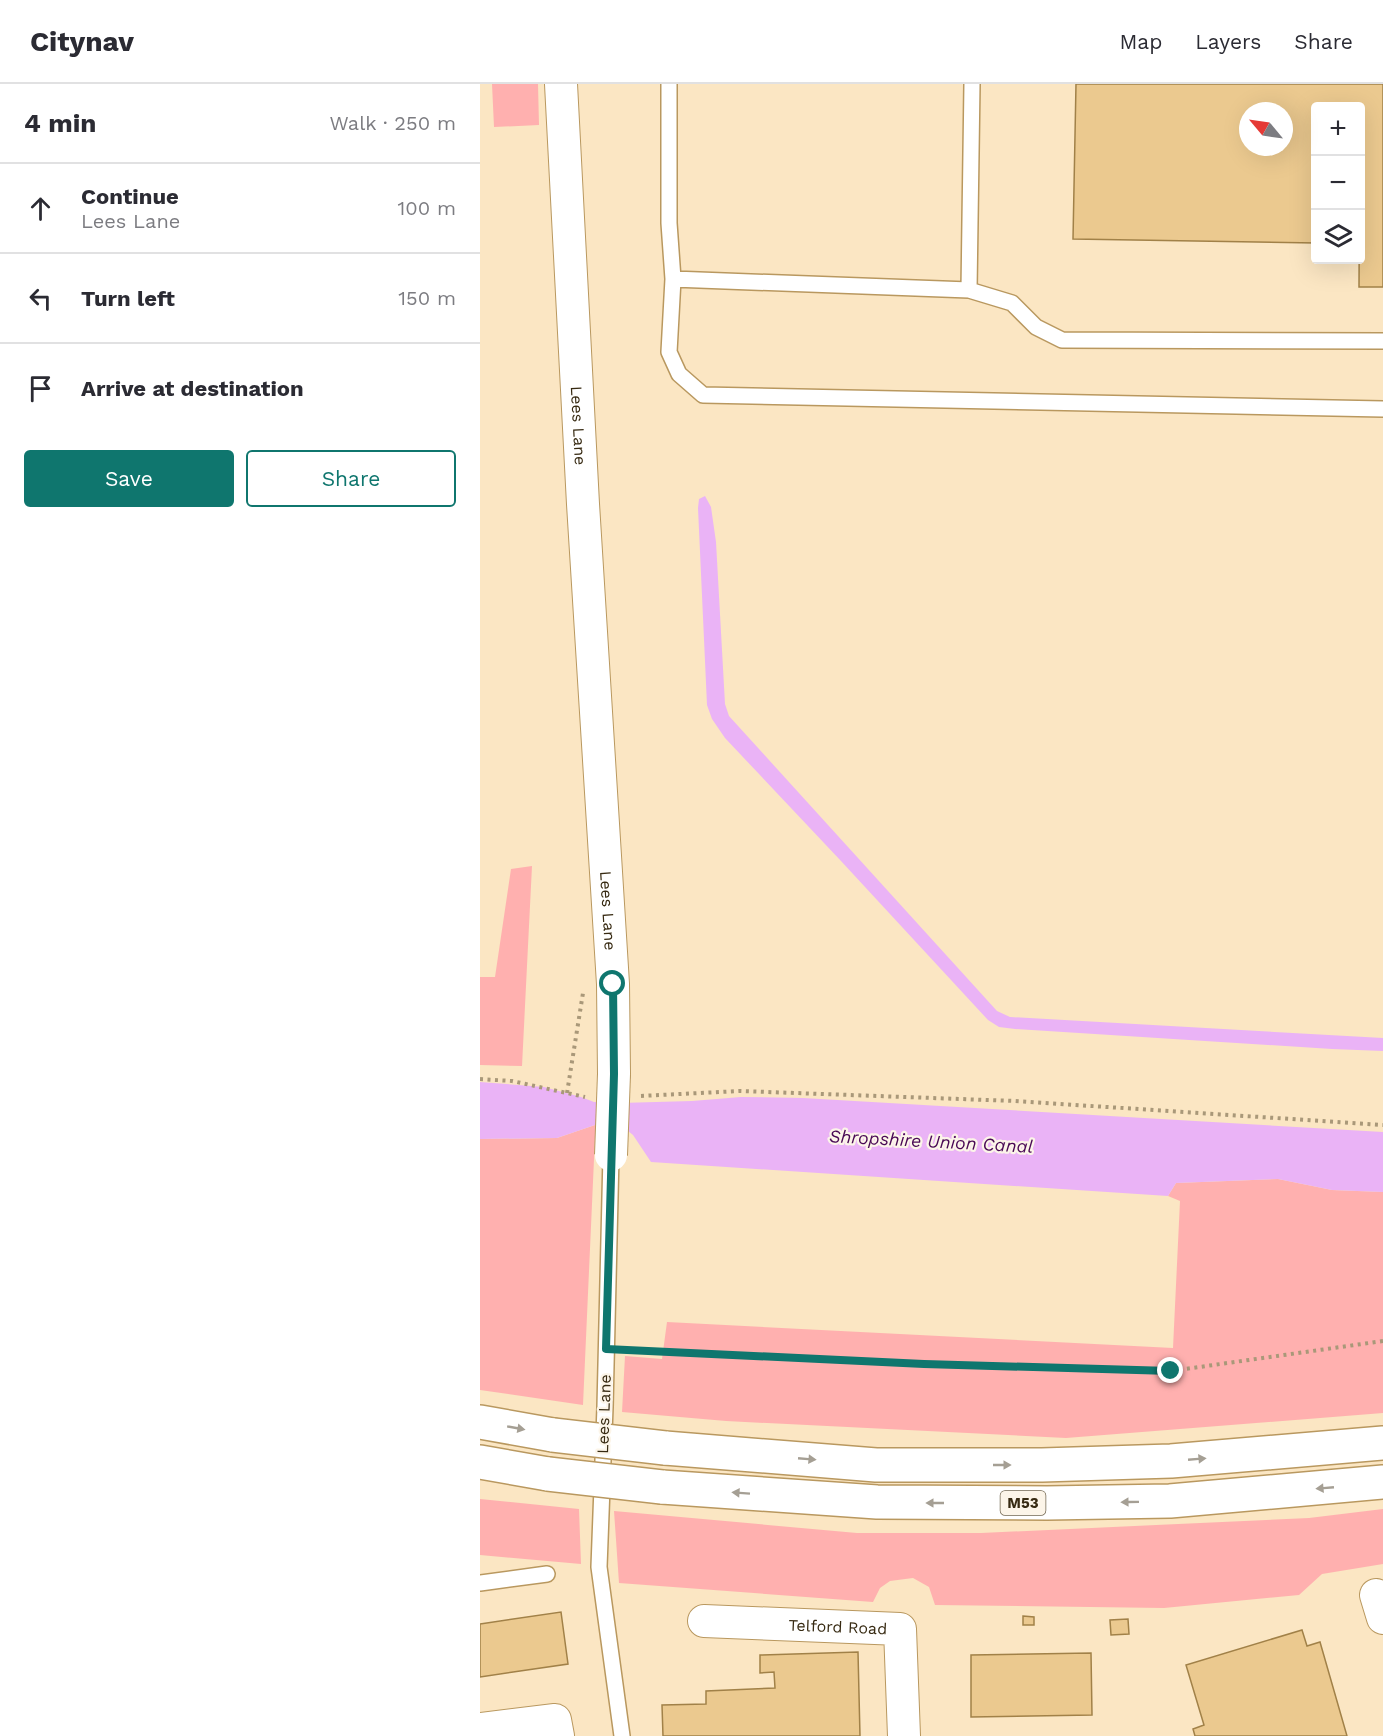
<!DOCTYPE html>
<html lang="en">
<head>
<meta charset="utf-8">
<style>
  :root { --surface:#fff; --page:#f2f2f3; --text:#2b2b33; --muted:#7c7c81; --line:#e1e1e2; --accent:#0f766e }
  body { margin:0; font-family:"Work Sans",sans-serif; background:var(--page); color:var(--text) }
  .controls { position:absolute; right:18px; top:18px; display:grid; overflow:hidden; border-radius:6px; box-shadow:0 6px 24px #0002 }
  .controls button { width:54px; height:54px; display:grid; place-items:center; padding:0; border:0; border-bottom:2px solid var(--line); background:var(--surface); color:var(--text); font:30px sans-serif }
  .compass { position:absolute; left:759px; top:18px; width:54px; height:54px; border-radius:50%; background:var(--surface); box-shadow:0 6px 24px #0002; rotate:299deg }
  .stop { position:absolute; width:18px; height:18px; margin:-14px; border:4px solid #0f766e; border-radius:50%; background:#fff }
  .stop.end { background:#0f766e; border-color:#fff; box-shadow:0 2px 6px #0008 }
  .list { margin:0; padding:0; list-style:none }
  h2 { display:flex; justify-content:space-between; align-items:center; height:78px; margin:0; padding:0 24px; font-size:26px }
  h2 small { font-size:20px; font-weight:400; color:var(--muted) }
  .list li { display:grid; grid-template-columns:39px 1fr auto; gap:18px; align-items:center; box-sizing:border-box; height:90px; padding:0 24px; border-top:2px solid var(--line) }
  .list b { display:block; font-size:22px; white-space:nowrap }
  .list p { margin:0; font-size:20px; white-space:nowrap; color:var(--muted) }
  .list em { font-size:20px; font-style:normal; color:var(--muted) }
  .actions { display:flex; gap:12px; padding:18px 24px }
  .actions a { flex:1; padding:14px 0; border:2px solid var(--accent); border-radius:6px; text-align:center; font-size:21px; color:var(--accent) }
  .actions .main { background:var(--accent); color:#fff }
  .icon { flex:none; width:33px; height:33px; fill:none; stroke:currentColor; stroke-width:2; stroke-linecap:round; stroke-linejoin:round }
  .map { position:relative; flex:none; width:903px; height:1652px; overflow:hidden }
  header { display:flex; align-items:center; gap:36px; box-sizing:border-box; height:84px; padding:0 30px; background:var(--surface); border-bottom:2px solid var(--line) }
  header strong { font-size:28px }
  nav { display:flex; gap:33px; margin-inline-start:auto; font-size:21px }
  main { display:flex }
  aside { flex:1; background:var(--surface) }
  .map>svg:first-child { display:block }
</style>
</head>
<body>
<header>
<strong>Citynav</strong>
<nav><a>Map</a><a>Layers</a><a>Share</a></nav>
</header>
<main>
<aside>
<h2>4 min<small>Walk · 250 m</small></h2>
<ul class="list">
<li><svg class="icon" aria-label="ahead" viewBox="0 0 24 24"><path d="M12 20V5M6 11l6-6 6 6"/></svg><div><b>Continue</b><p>Lees Lane</p></div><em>100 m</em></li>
<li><svg class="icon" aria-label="left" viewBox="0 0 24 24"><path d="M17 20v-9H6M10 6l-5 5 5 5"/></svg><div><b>Turn left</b></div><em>150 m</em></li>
<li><svg class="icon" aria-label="arrive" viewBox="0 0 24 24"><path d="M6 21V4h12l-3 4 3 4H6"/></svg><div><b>Arrive at destination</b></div></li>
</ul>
<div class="actions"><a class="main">Save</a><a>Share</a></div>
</aside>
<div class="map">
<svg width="903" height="1652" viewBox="0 0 903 1652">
  <rect width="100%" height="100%" fill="#fbe6c3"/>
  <path fill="#ffb0af" d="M12,0H58L59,41L14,43Z
    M52,782L42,982L0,981V893H15L31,785Z
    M115,1041H122L115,1053L103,1321L0,1306V1055L77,1054Z
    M798,1095L852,1106L903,1108V1329L586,1354L246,1337L142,1328L145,1272L182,1275L187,1238L693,1264L700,1117L688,1112L696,1099Z
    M0,1415L99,1425L101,1480L0,1471Z
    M903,1425V1480L842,1490L819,1511L684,1524L455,1521L449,1503L433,1494L410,1497L400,1504L393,1518L139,1499L134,1427L377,1449H501L829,1434Z"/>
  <path fill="#eab3f6" d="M225,412L231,423L236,458L245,620L249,632L517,927L530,933L903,954V967L852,965L535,945L519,943L508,936L361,777L245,654L232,635L227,621L218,424L219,415Z
    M0,998L64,1003L101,1013L114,1018L140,1019L212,1017L261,1013L323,1014L903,1048V1108L852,1106L798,1095L696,1099L688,1112L171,1078L153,1051L142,1042L115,1041L77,1054L0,1055Z"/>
  <path fill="#ebc98f" stroke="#a18148" stroke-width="1.5" fill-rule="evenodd" d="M596,0H903V203H879L880,22H836V159L593,155ZM768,27H804V63H768Z
    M81,1528L88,1580L0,1593V1540Z
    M543,1532L554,1533V1541H543Z
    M648,1535L649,1550L631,1551L630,1536Z
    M822,1546L827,1562L840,1558L867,1652H715L713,1645L724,1641L706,1581Z
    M378,1568L380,1652H183L182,1621L226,1620V1607L295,1604L294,1588L280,1589V1571Z
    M611,1569L612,1631L491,1633V1571Z"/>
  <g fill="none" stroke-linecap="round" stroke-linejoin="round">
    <defs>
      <path id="lane" d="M189,0V139L193,195L489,206L532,219L556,243L582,256L903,257
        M193,195L189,268L199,290L223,311L903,325
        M489,206L492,0
        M131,1071L125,1323L119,1483L142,1652
        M0,1499L67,1490"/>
      <g id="street">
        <path id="s1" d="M81,0L103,420L133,900L134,990"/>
        <path d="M896,1511L903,1534"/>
        <path id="s2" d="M224,1537L420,1545L424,1652"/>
        <path d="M0,1645L75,1636L78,1652"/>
      </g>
      <path id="highway" d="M0,1338L73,1351
        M185,1364L396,1381H562L691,1377L903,1359
        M0,1378L68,1390
        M182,1403L397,1418L567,1419L690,1417L903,1398"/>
    </defs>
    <use href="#lane" stroke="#b9985f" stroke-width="18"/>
    <use href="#street" stroke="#b9985f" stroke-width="34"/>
    <use href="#highway" stroke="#b9985f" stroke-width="36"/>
    <path stroke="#a99879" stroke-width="4" stroke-dasharray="3 4.5" stroke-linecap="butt" d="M0,995L32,997L105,1013
      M87,1009L103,909
      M161,1012L260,1007L535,1017L903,1041
      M145,1266L444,1280L691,1287L903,1257"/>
    <use href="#lane" stroke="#fff" stroke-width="15"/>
    <use href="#street" stroke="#fff" stroke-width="32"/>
    <use href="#highway" stroke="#fff" stroke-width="33"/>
    <defs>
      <path id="street-bridge" d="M131,1071L134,990"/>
      <path id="highway-bridge" d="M73,1351L185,1364
        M68,1390L182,1403"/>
    </defs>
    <use href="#street-bridge" stroke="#b9985f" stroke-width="34" stroke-linecap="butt"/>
    <use href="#highway-bridge" stroke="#b9985f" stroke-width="36" stroke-linecap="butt"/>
    <use href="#street-bridge" stroke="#fff" stroke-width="32"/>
    <use href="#highway-bridge" stroke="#fff" stroke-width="33"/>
  </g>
  <defs><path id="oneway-solid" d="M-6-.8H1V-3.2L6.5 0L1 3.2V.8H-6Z" transform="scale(1.5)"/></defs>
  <g fill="#a59f94">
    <use href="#oneway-solid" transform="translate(36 1344) rotate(10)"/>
    <use href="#oneway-solid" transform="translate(327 1375) rotate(5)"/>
    <use href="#oneway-solid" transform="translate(717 1375) rotate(-5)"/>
    <use href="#oneway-solid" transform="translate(522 1381)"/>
    <use href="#oneway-solid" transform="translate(845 1404) rotate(175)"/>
    <use href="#oneway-solid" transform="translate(261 1409) rotate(-176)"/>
    <use href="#oneway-solid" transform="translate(650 1418) rotate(179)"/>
    <use href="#oneway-solid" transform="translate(455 1419) rotate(-180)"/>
  </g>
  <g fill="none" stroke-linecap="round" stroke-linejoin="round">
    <path stroke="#0f766e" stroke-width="8" d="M133,900L134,990L126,1265L444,1280L691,1287"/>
  </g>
  <g text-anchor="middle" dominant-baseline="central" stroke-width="4.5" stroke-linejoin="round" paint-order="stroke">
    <rect fill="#fcf5e9" stroke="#726752" stroke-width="1.5" x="520.5" y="1407" width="45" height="24" rx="4.5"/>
    <g font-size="15" font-weight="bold" fill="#372a12">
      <text x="543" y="1419">M53</text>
    </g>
    <g font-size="16" fill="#372a12" stroke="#fcf5e9">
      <text stroke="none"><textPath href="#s1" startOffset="342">Lees Lane</textPath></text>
      <text stroke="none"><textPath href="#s1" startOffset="828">Lees Lane</textPath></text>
      <text transform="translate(124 1330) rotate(-88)">Lees Lane</text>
      <text stroke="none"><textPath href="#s2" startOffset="134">Telford Road</textPath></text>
    </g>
    <g font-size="18" font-style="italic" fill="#490855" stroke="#fcf5e9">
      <text transform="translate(451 1057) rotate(3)">Shropshire Union Canal</text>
    </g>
  </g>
</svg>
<div class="controls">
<button>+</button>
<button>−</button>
<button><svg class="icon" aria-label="layers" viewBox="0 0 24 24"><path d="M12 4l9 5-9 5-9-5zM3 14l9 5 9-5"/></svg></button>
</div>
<svg class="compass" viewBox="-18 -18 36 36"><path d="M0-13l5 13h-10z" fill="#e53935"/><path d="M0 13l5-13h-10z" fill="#7c7c81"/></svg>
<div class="stop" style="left:133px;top:900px"></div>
<div class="stop end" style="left:691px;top:1287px"></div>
</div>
</main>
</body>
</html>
